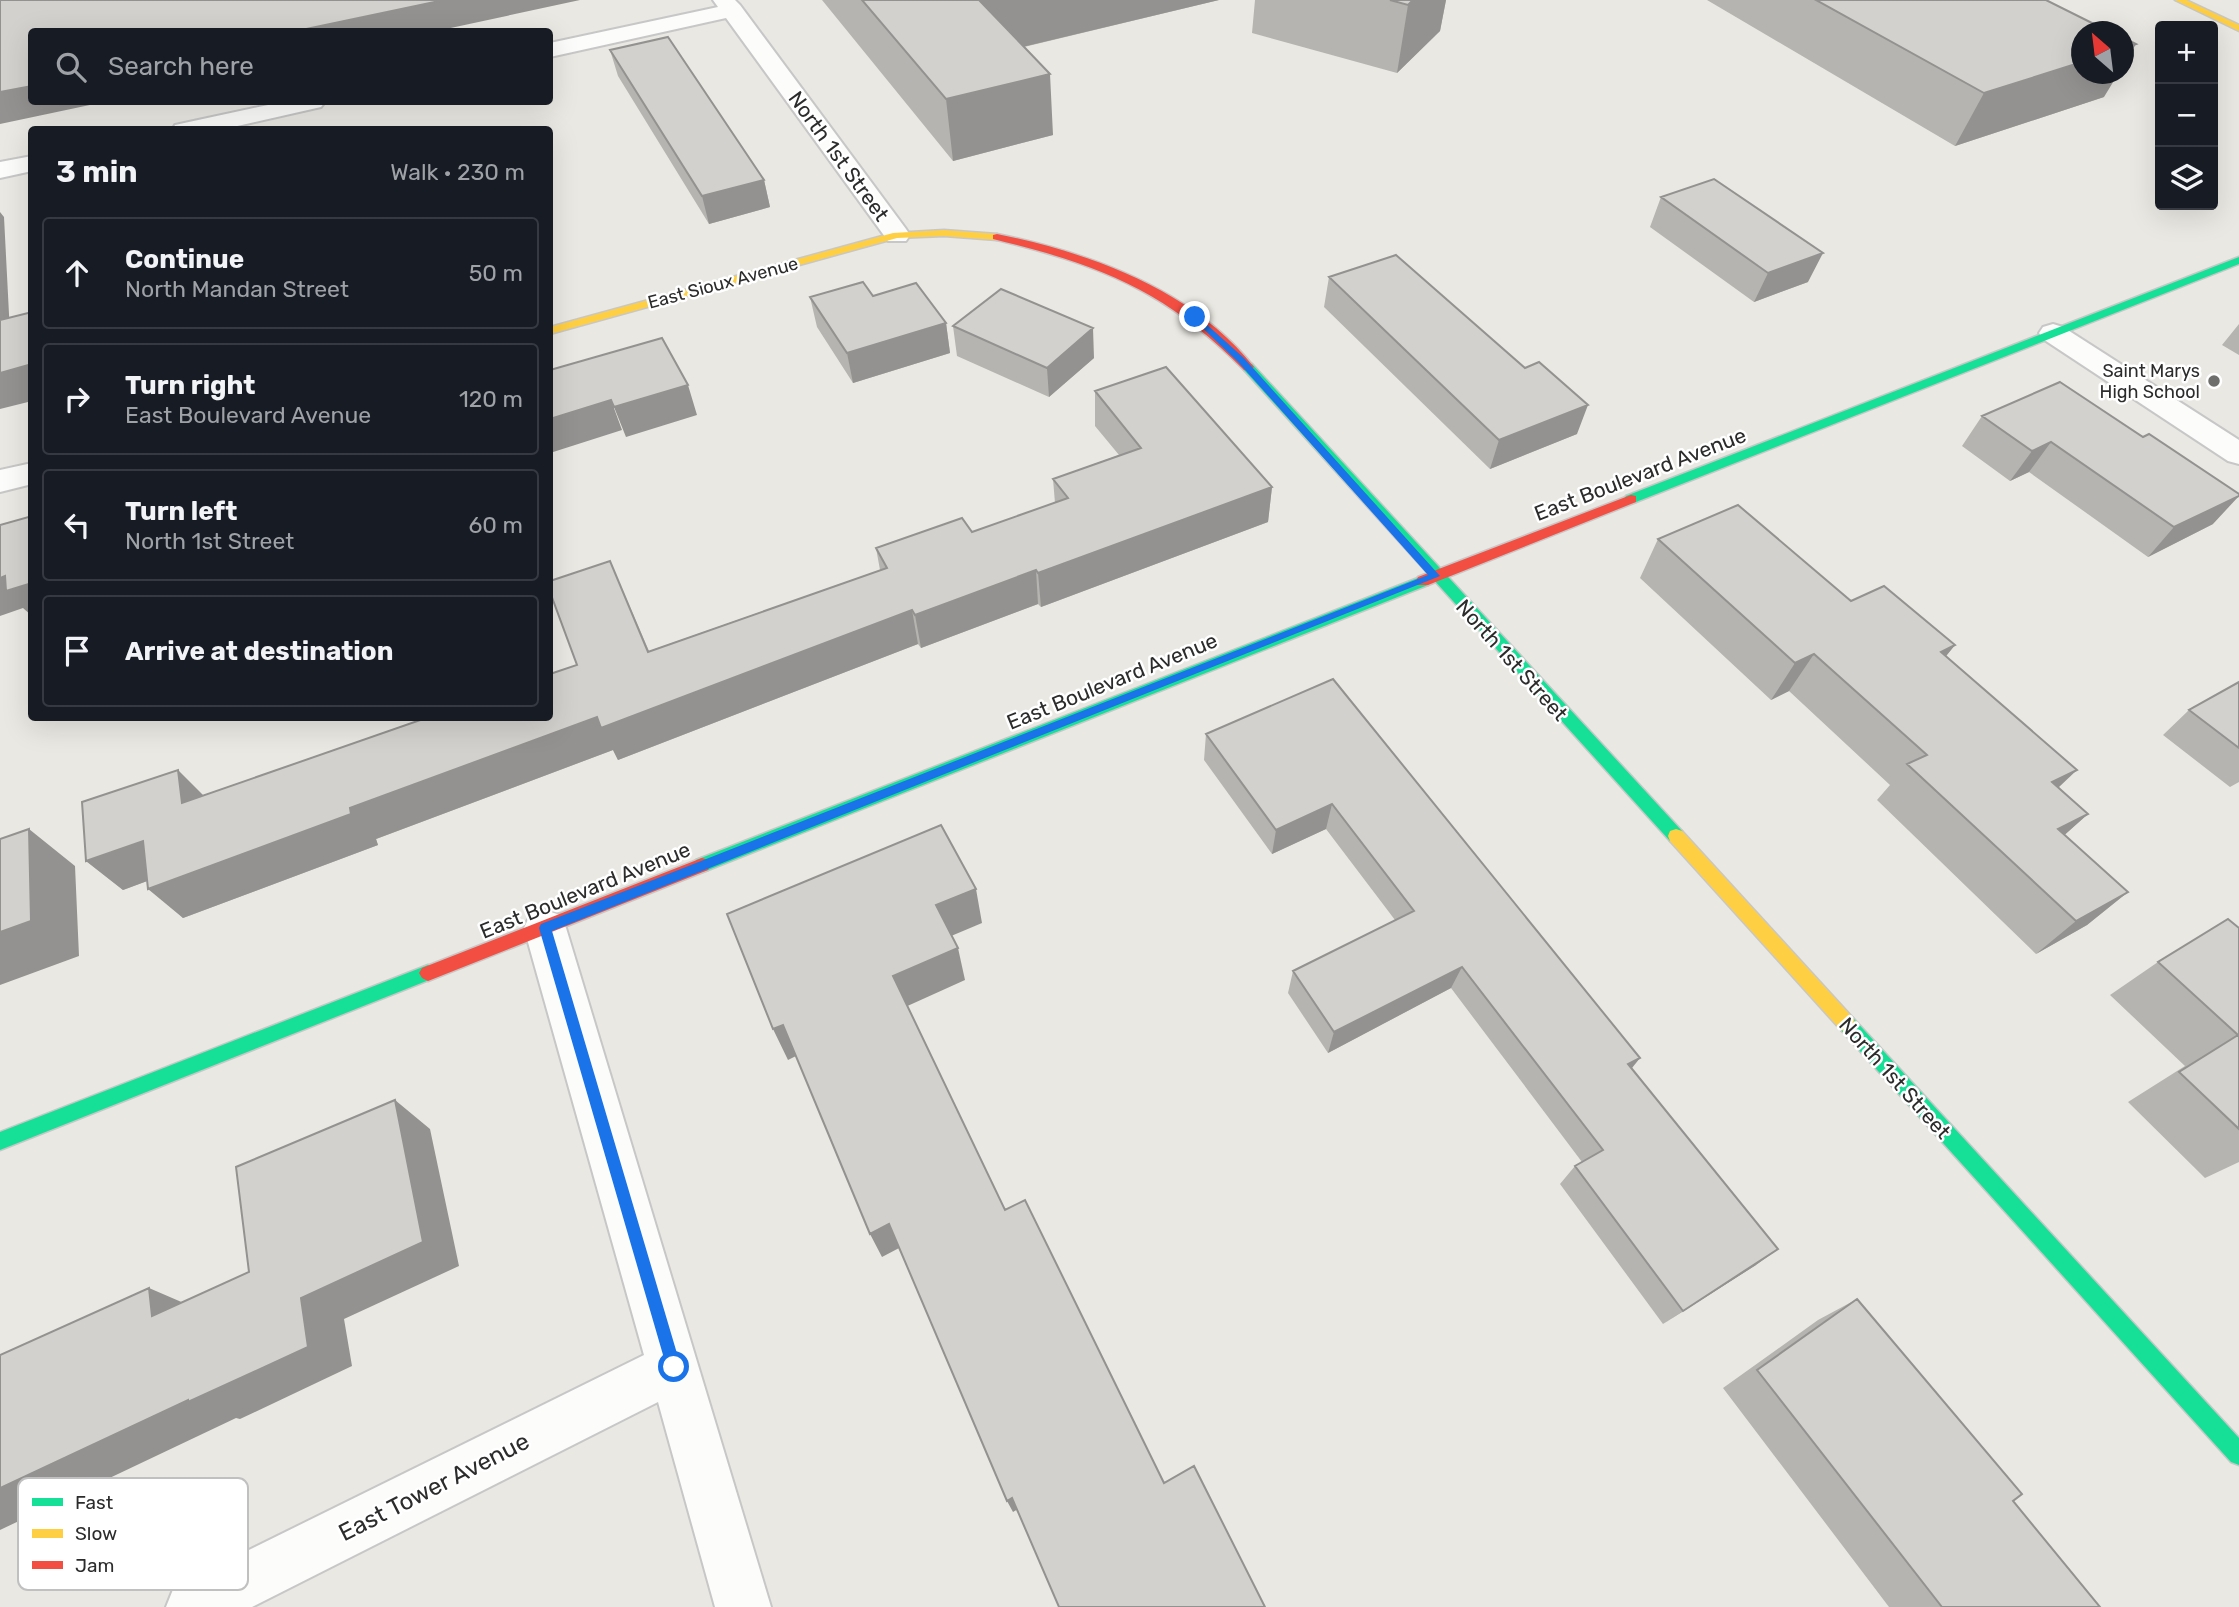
<!DOCTYPE html>
<html lang="en">
<head>
<meta charset="utf-8">
<style>
  :root { --surface:#171b24; --page:#20242c; --text:#f1f3f6; --muted:#9ea1a6; --line:#363941 }
  body { margin:0; font-family:Rubik,sans-serif; background:var(--page); color:var(--text) }
  .controls { position:absolute; right:21px; top:21px; display:grid; overflow:hidden; border-radius:7px; box-shadow:0 7px 28px #0002 }
  .controls button { width:63px; height:63px; display:grid; place-items:center; padding:0; border:0; border-bottom:2px solid var(--line); background:var(--surface); color:var(--text); font:35px sans-serif }
  .compass { position:absolute; left:2071px; top:21px; width:63px; height:63px; border-radius:50%; background:var(--surface); box-shadow:0 7px 28px #0002; rotate:332deg }
  .stop { position:absolute; width:21px; height:21px; margin:-16px; border:5px solid #1a73e8; border-radius:50%; background:#fff }
  .stop.end { background:#1a73e8; border-color:#fff; box-shadow:0 2px 7px #0008 }
  .list { margin:0; padding:0; list-style:none }
  h2 { display:flex; justify-content:space-between; align-items:center; height:91px; margin:0; padding:0 28px; font-size:30px }
  h2 small { font-size:23px; font-weight:400; color:var(--muted) }
  .list li { display:grid; grid-template-columns:46px 1fr auto; gap:21px; align-items:center; box-sizing:border-box; height:112px; margin:0 14px 14px; padding:0 14px; border:2px solid var(--line); border-radius:7px }
  .list b { display:block; font-size:26px; white-space:nowrap }
  .list p { margin:0; font-size:23px; white-space:nowrap; color:var(--muted) }
  .list em { font-size:23px; font-style:normal; color:var(--muted) }
  .icon { flex:none; width:38px; height:38px; fill:none; stroke:currentColor; stroke-width:2; stroke-linecap:round; stroke-linejoin:round }
  .map { position:relative; flex:none; width:2239px; height:1607px; overflow:hidden }
  .search { position:absolute; background:var(--surface); box-shadow:0 7px 28px #0002; left:28px; top:28px; width:525px; height:77px; display:flex; align-items:center; gap:18px; box-sizing:border-box; padding:0 24px; border-radius:7px; color:var(--muted); font-size:26px }
  .panel { position:absolute; background:var(--surface); box-shadow:0 7px 28px #0002; left:28px; top:126px; width:525px; height:595px; border-radius:7px }
  .map>svg:first-child { display:block }
</style>
</head>
<body>
<div class="map">
<svg width="2239" height="1607" viewBox="0 0 2239 1607">
  <rect width="100%" height="100%" fill="#eae8e2"/>
  <g fill="none" stroke-linecap="round" stroke-linejoin="round">
    <defs>
      <path id="street" d="M713,0H735L740,5L906,229L910,235L906,241H888L726,18L550,57V43L718,7Z
        M282,102H325L321,107L220,130H172L175,125Z
        M32,156V171L0,178V162Z
        M2053,324L2063,327L2239,440V464L2228,461L2043,339L2039,333L2043,327Z
        M32,463V484L0,492V470Z
        M545,910L560,915L566,928L771,1607H715L658,1402L252,1607H166L174,1587L644,1355L524,928L530,915Z"/>
      <path id="fast" d="M2239,257V264L1636,502L1631,503L1624,499L1626,496Z
        M1248,363L1252,364L1682,831L1684,836L1682,841H1670L1244,370L1242,367Z
        M1423,576L1428,577L1430,581L1428,585L708,870L702,872L696,870L694,865L696,860Z
        M428,965L434,968L437,973L434,978L0,1150V1132Z
        M1847,1016L1853,1018L2239,1438V1465L2231,1462L1841,1030L1838,1024L1841,1018Z"/>
      <path id="slow" d="M2175,0H2186L2239,25V31Z
        M944,230L997,234L1002,237L997,240L944,236L897,238L550,334V327L893,233Z
        M1676,829L1682,831L1853,1018L1856,1024L1853,1030L1847,1032L1841,1030L1670,841L1668,836L1670,831Z"/>
      <path id="jam" d="M997,234C1090,253 1192,289 1254,367L1248,371L1244,370C1165,290 1100,265 993,239V235Z
        M1631,495L1636,496V502L1428,585H1418L1416,581L1418,577Z
        M702,858L708,860L710,865L708,870L428,981L422,978L419,973L422,968Z"/>
    </defs>
    <use href="#street" stroke="#c8c7c7" stroke-width="4"/>
    <use href="#fast" stroke="#c8c7c7" stroke-width="3"/>
    <use href="#slow" stroke="#c8c7c7" stroke-width="3"/>
    <use href="#jam" stroke="#c8c7c7" stroke-width="3"/>
    <use href="#street" fill="#fcfcfb" fill-rule="evenodd"/>
    <use href="#fast" fill="#16e098" fill-rule="evenodd"/>
    <use href="#slow" fill="#ffcf43" fill-rule="evenodd"/>
    <use href="#jam" fill="#f24e42" fill-rule="evenodd"/>
  </g>
  <path fill="#b5b4b0" d="M822,0H1219L1024,47L1053,135L953,161Z
    M1255,0H1446L1440,31L1397,73L1252,33Z
    M1707,0H2046L2104,97L1955,146Z
    M610,50L764,180L770,207L709,224L618,76Z
    M1661,197L1808,282L1754,302L1650,227Z
    M1329,277L1525,368L1577,434L1490,469L1324,307Z
    M873,296L946,323L950,353L853,383L817,327L810,297Z
    M2239,324V355L2222,345Z
    M953,326L1094,358L1049,397L957,356Z
    M2060,382L2213,524L2148,557L2029,472L2010,481L1962,446L1982,416Z
    M1095,391L1272,487L1268,522L1041,607L1038,604L921,648L918,644L618,760L613,750L376,839L378,845L183,918L147,881L123,890L86,861L204,795L577,665L610,561L649,651L880,570L876,548L972,532L1055,503L1053,479L1119,455L1095,426Z
    M1658,539L1851,601L1955,645L1946,656L2058,788L2088,814L2064,835L2128,892L2087,925L2036,954L1877,800L1890,785L1789,691L1771,700L1640,578Z
    M1333,679L1631,1068L1756,1265L1663,1324L1560,1184L1575,1166L1582,1162L1451,988L1328,1053L1288,993L1293,971L1395,920L1326,829L1272,854L1204,760L1206,734Z
    M2239,682V782L2230,787L2163,735L2189,710Z
    M2239,928V1162L2205,1178L2128,1102L2185,1066L2110,995L2158,962Z
    M1857,1299L2013,1501L2100,1607H1889L1723,1388L1818,1320Z"/>
  <path fill="#949290" d="M444,0H580L432,32H292Z
    M976,0H1219L981,57Z
    M1413,0H1446L1440,31L1397,73L1408,5Z
    M2136,44L2124,64V48Z
    M2082,62V74H2118L2104,97L1955,146L1984,93Z
    M1050,74L1053,135L953,161L946,99Z
    M32,86V102H104L0,124V92Z
    M764,180L770,207L709,224L702,196Z
    M0,212L4,217L11,353L0,339Z
    M1823,253L1808,282L1754,302L1768,273Z
    M946,323L950,353L853,383L847,353Z
    M1093,328L1094,358L1049,397L1047,368Z
    M32,364V401L0,409V373Z
    M688,385L697,415L626,437L614,407Z
    M611,400L622,430L550,453V419Z
    M1588,405L1577,434L1490,469L1499,440Z
    M2051,442L2029,472L2010,481L2032,451Z
    M1272,487L1268,522L1041,607L1038,573Z
    M2239,496L2213,524L2148,557L2174,527Z
    M1036,570L1038,604L921,648L915,615Z
    M5,576L32,583V616L23,608L0,616V578Z
    M912,610L918,644L618,760L613,750L376,839L378,845L183,918L148,889L350,808L597,717Z
    M1955,645L1925,682L1941,652Z
    M1814,654L1789,691L1771,700L1795,663Z
    M178,770L209,801L182,803Z
    M2077,770L2040,805L2052,782Z
    M1332,804L1326,829L1272,854L1276,830Z
    M2088,814L2050,848L2058,829Z
    M29,829L75,866L79,956L0,985V932Z
    M143,841L177,870L123,890L86,861Z
    M976,889L982,923L944,939L936,905Z
    M2128,892L2087,925L2036,954L2076,921Z
    M958,948L965,980L903,1008L893,976Z
    M1462,967L1451,988L1328,1053L1334,1032Z
    M783,1025L798,1055L788,1060L773,1029Z
    M1640,1058L1624,1078L1628,1064Z
    M395,1100L430,1129L459,1266L344,1319L352,1366L240,1419L236,1418L0,1530V1488L188,1400L301,1298Z
    M889,1224L901,1247L882,1257L870,1234Z
    M1778,1249L1756,1265L1663,1324L1683,1311Z
    M149,1288L200,1310L152,1316Z
    M1012,1498L1018,1509L1013,1512L1007,1501Z"/>
  <path fill="#d3d1cd" stroke="#949290" stroke-width="2" d="M0,0H444L292,32H32V86L0,92Z
    M862,0H979L1050,74L946,99Z
    M1390,0H1413L1408,5Z
    M1816,0H2046L2110,32H2082V62L1984,93Z
    M668,37L764,180L702,196L610,50Z
    M2124,38L2136,44L2124,48Z
    M1714,179L1823,253L1768,273L1661,197Z
    M1396,255L1525,368L1539,362L1588,405L1499,440L1329,277Z
    M863,282L873,296L916,283L946,323L847,353L810,297Z
    M1001,289L1093,328L1047,368L953,326Z
    M32,312V364L0,373V320Z
    M662,338L688,385L614,407L611,400L550,419V370Z
    M1166,367L1272,487L1038,573L1036,570L915,615L912,610L601,728L597,717L350,808L351,814L148,889L143,841L86,861L82,802L178,770L182,803L426,718H550V674L577,665L550,592V581L610,561L648,652L887,568L876,548L962,518L972,532L1068,498L1053,479L1141,448L1095,391Z
    M2060,382L2143,437L2149,434L2239,494V496L2174,527L2051,442L2032,451L1982,416Z
    M1738,505L1851,601L1884,586L1955,645L1941,652L2077,770L2052,782L2088,814L2058,829L2128,892L2076,921L1907,764L1927,755L1814,654L1795,663L1658,539Z
    M32,516V583L6,591L5,576L0,578V525Z
    M1333,679L1640,1058L1628,1064L1778,1249L1683,1311L1575,1166L1603,1150L1462,967L1334,1032L1293,971L1414,911L1332,804L1276,830L1206,734Z
    M2239,682V748L2189,710Z
    M941,825L976,889L936,905L958,948L893,976L1005,1210L1025,1200L1164,1483L1194,1466L1265,1607H1059L1012,1498L1007,1501L889,1224L870,1234L783,1025L773,1029L727,914Z
    M29,829L31,921L0,932V839Z
    M2228,919L2239,928V1129L2179,1072L2238,1035L2158,962Z
    M395,1100L423,1242L301,1298L308,1347L188,1402V1400L0,1488V1355L149,1288L152,1316L249,1272L236,1167Z
    M1857,1299L2022,1494L2013,1501L2100,1607H1942L1757,1370Z"/>
  <path fill="#1a73e8" d="M1195,314L1244,358L1440,576L552,931L681,1367L674,1374L668,1372L539,928L541,924L1428,575L1238,362L1192,318Z"/>
  <circle fill="#6e6e6c" stroke="#fff" stroke-width="2.5" cx="2214" cy="381" r="7"/>
  <g text-anchor="middle" dominant-baseline="central" stroke-width="5" stroke-linejoin="round" paint-order="stroke">
    <g font-size="18" fill="#2c2c2c" stroke="#fff">
      <text transform="translate(723 283) rotate(-15)">East Sioux Avenue</text>
    </g>
    <g font-size="18" fill="#2c2c2c" stroke="#fff" text-anchor="end">
      <text x="2200" y="371">Saint Marys<tspan x="2200" dy="21">High School</tspan></text>
    </g>
    <g font-size="21" fill="#2c2c2c" stroke="#fff">
      <text transform="translate(839 156) rotate(54)">North 1st Street</text>
      <text transform="translate(1640 474) rotate(-21)">East Boulevard Avenue</text>
      <text transform="translate(1512 660) rotate(48)">North 1st Street</text>
      <text transform="translate(1112 681) rotate(-22)">East Boulevard Avenue</text>
      <text transform="translate(585 890) rotate(-22)">East Boulevard Avenue</text>
      <text transform="translate(1895 1078) rotate(48)">North 1st Street</text>
    </g>
    <g font-size="24" fill="#2c2c2c" stroke="#fff">
      <text transform="translate(434 1487) rotate(-27)">East Tower Avenue</text>
    </g>
  </g>
  <rect x="18" y="1478" width="230" height="112" rx="10" fill="#fff" stroke="#c0c0c0" stroke-width="2"/>
  <rect x="32" y="1498" width="31" height="8" fill="#16e098"/>
  <rect x="32" y="1529" width="31" height="9" fill="#ffcf43"/>
  <rect x="32" y="1561" width="31" height="8" fill="#f24e42"/>
  <g font-size="19" fill="#2c2c2c">
    <text x="75" y="1509">Fast</text>
    <text x="75" y="1540">Slow</text>
    <text x="75" y="1572">Jam</text>
  </g>
</svg>
<div class="controls">
<button>+</button>
<button>−</button>
<button><svg class="icon" aria-label="layers" viewBox="0 0 24 24"><path d="M12 4l9 5-9 5-9-5zM3 14l9 5 9-5"/></svg></button>
</div>
<svg class="compass" viewBox="-18 -18 36 36"><path d="M0-13l5 13h-10z" fill="#e53935"/><path d="M0 13l5-13h-10z" fill="#9ea1a6"/></svg>
<div class="stop" style="left:674px;top:1367px"></div>
<div class="stop end" style="left:1195px;top:317px"></div>
<div class="search"><svg class="icon" aria-label="search" viewBox="0 0 24 24"><circle cx="10" cy="10" r="6"/><path d="M15 15l6 6"/></svg>Search here</div>
<section class="panel">
<h2>3 min<small>Walk · 230 m</small></h2>
<ul class="list">
<li><svg class="icon" aria-label="ahead" viewBox="0 0 24 24"><path d="M12 20V5M6 11l6-6 6 6"/></svg><div><b>Continue</b><p>North Mandan Street</p></div><em>50 m</em></li>
<li><svg class="icon" aria-label="right" viewBox="0 0 24 24"><path d="M7 20v-9h11M14 6l5 5-5 5"/></svg><div><b>Turn right</b><p>East Boulevard Avenue</p></div><em>120 m</em></li>
<li><svg class="icon" aria-label="left" viewBox="0 0 24 24"><path d="M17 20v-9H6M10 6l-5 5 5 5"/></svg><div><b>Turn left</b><p>North 1st Street</p></div><em>60 m</em></li>
<li><svg class="icon" aria-label="arrive" viewBox="0 0 24 24"><path d="M6 21V4h12l-3 4 3 4H6"/></svg><div><b>Arrive at destination</b></div></li>
</ul>
</section>
</div>
</body>
</html>
